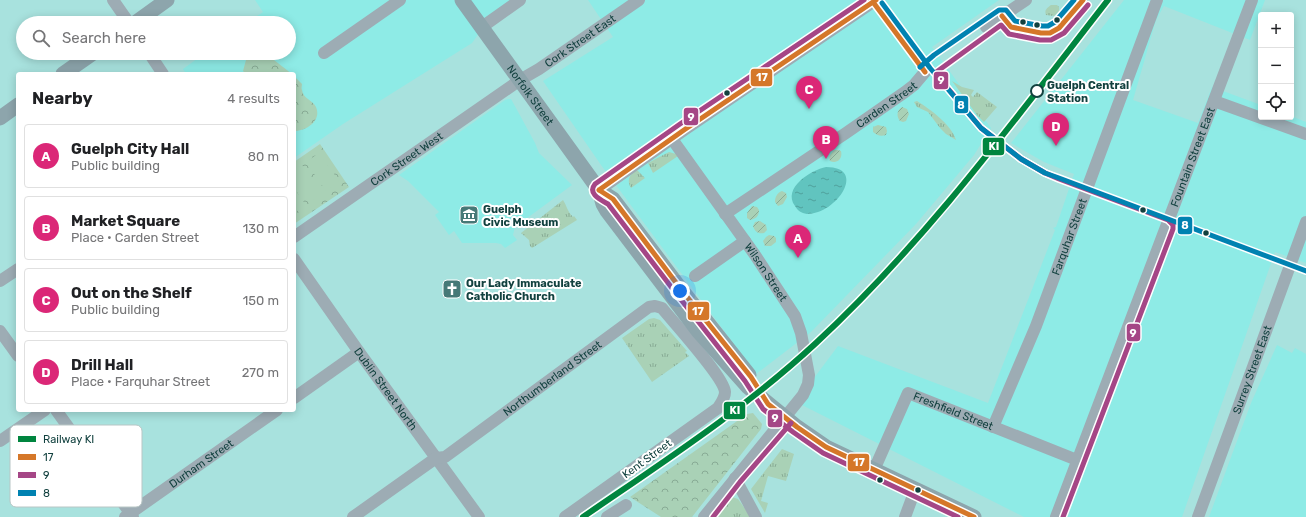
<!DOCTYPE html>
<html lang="en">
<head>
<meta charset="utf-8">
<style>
  :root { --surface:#fff; --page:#f2f2f2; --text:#202124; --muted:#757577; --line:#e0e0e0; --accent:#db2777 }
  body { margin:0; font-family:Rubik,sans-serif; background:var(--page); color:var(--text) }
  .controls { position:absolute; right:12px; top:12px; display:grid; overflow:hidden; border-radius:4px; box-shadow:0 2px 10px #0003 }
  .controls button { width:36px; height:36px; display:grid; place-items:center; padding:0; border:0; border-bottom:1px solid var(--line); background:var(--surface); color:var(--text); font:20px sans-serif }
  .you { position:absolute; left:680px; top:291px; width:14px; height:14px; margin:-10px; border:3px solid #fff; border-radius:50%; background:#1a73e8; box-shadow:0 0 0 6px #1a73e833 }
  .badge { display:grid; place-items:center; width:26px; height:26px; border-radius:50%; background:var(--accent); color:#fff; font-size:13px; font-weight:700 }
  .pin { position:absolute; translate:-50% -33px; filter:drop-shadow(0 1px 2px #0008) }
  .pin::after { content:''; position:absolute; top:21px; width:14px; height:12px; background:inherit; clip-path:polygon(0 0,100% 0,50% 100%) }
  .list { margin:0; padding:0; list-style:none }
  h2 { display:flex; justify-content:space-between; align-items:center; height:52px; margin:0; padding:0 16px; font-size:17px }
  h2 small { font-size:13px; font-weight:400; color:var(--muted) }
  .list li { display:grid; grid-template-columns:26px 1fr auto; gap:12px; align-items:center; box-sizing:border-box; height:64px; margin:0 8px 8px; padding:0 8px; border:1px solid var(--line); border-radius:4px }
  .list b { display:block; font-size:15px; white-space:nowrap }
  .list p { margin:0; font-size:13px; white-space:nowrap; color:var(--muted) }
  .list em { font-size:13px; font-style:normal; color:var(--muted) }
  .icon { flex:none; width:22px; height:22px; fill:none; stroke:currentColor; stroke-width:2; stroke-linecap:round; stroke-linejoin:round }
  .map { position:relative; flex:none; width:1306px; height:517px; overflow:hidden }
  .search { position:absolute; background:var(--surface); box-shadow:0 2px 10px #0003; left:16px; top:16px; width:280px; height:44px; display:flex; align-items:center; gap:10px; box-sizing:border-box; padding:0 14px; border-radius:22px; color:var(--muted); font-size:15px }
  .panel { position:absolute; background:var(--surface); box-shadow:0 2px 10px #0003; left:16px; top:72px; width:280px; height:340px; border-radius:4px }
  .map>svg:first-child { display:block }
</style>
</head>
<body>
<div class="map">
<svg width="1306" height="517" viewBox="0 0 1306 517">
  <defs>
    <pattern id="grass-tufts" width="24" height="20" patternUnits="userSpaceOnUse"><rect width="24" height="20" fill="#a9d1b6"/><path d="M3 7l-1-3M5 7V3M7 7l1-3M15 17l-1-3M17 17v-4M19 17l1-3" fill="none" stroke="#88ab95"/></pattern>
    <pattern id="park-crowns" width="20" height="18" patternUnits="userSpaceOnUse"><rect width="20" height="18" fill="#a9d1b6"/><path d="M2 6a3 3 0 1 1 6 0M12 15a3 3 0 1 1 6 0" fill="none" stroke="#88ab95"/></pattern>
    <pattern id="garden-furrows" width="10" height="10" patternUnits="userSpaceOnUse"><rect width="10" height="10" fill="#a9d1b6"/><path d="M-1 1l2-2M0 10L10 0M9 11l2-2" fill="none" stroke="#88ab95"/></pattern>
    <pattern id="water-ripples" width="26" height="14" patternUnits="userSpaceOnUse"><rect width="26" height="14" fill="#61c4bf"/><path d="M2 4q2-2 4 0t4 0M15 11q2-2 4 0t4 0" fill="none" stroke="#4fa19d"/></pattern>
  </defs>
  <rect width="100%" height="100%" fill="#a8e2de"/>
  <path fill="#8eebe6" d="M255,0H511L494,12L472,43L343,124L294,158V74H186L183,69L205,53H289V23H247L263,12Z
    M588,0H999L932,47L991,128L974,155L916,224L811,332L756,374L601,165L543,81L613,37Z
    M1124,0H1265L1250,40L1164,6L1156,20L1133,100L1198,123L1212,87L1261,105V117H1291V116L1306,122V263L1275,252L1182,517H1024L796,402L838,346L988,403L1055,230L1053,228L1056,227L1074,174L1044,162L1011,143Z
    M508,99H511L516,108L535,143L539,153L572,185L515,227L513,235L517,240L505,248L501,244L496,243H462L454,231L449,235L435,215L439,212L408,181L399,175L505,100Z
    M1277,345L1292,353L1295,348L1306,354V517H1209L1251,403Z"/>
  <path fill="url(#grass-tufts)" d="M1051,5H1057L1059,7V11L1054,16L1046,15C1044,10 1047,8 1051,5Z
    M952,81L962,87L974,90L971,95L973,97L977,92L997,107L984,122L977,115Z
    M917,101C931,110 951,124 956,140L946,134L940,128L928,112L917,107L914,102Z
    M669,152L676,154L678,156L653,173L648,163Z
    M637,170L645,178L631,188C626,180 630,174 637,170Z
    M563,200C567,206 567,211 573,217L574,216L577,220L532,248L530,246L529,240L521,233Z
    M654,318L660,320L687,351L685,352L689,356L652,382L622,338L649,319Z
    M782,449L794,454L786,481L768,476L761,501L768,503L765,513L751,489Z
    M732,497L738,499L751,517H715L730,498Z"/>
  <path fill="url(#park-crowns)" d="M258,53H265L292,74H246L243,71L246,60Z
    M294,76L302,84C302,86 301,88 302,90C303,99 313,100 316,107C322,121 306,131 294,131Z
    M320,144L349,187L294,224V162Z
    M753,413L762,424L761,429L692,517H661L630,497L747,414Z"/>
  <path fill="url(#garden-furrows)" d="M902,107L907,109L909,114L906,121L903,122L900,121C896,116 897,110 902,107Z
    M878,125L886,127L887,131L886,135C880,137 877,135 873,132V127Z
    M835,150H838L841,151C843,159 837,164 830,161C828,156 831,153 835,150Z
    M782,191L786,193L787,197L783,204L778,206L775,202C775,197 777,193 782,191Z
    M752,206L757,207L759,210C759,216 756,219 750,220L747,218V213Z
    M760,221L766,225L767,230L764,233C758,234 755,232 753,226L755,222Z
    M769,235L774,236L776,238V242L771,246H765L763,241L766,237Z"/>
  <path fill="#a9d1b6" d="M319,153L339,181L326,191L306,162Z
    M302,165L322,193L309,203L294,181V170Z
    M294,188L306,205L294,213Z"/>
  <path fill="url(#water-ripples)" d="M826,167C868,167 837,214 807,214C801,213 798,211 795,206C782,188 811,170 826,167Z"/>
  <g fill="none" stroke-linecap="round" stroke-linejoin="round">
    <g stroke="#9dacb4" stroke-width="12">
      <path d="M113,0L129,23"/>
      <path d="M482,27L520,0"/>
      <path d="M986,27L1026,0"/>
      <path d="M149,53L163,74"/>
      <path d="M324,53L400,0"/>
      <path d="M1214,101L1306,134"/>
      <path id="s1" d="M672,139L755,255L795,316L801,333L809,375L808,384L803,395L704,517"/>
      <path d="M599,190L684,130L876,0"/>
      <path id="s2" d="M725,214L846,133L905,92L914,85L925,72"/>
      <path id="s3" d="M294,237L520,80L539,69L639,0"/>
      <path id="s4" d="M294,259L359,352L479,517"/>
      <path d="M695,276L745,241"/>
      <path d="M0,281L18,269"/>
      <path d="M0,331L18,356"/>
      <path d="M294,398L359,352"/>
      <path d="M56,410L133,517"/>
      <path id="s5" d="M993,427L1036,326L1157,0"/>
      <path d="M0,441L45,410"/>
      <path id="s6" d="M874,470L908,393L1077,460"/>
      <path d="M735,478L756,517"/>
      <path id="s7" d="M125,517L277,410"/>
      <path id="s8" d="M353,517L436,458L445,457L649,307L655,306L662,308C674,323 724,377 725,392C725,398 721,403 718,408L565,517"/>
      <path d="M607,517L626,505"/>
      <path d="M905,517L915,490"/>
      <path id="s9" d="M1056,517L1252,0"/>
      <path id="s10" d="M1198,517L1306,222"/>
    </g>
    <g stroke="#8da5ac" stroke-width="15">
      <path id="s11" d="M462,0L599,190L613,199L680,288L749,375"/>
      <path d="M135,23L167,0"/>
      <path d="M63,74L93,53"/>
      <path d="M0,118L18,105"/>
      <path d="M599,190L603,204L607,211L698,331L748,387L797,427L826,447L974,517"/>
    </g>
    <defs>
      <path id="bus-1" d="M873,2L925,72
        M1002,16L1011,27L1041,33H1050L1059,28L1083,0
        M599,190L613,199L680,288L751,377L768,404L797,427L826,447L974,517
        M599,190L684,130L876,0"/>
      <path id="bus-2" d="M864,0L680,124L595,184C587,194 601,200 608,204L675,292L745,381L763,409L793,432L823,453L958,517
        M713,517L740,482L791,423
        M1063,517L1173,229V225L1168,220L1059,179L1045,173L1021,159L981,128L935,73L1001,25L1009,34L1040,40H1051L1064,33L1088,5"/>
      <path id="bus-3" d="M882,3L930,68L981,128L1021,159L1045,173L1059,178L1306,271
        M920,67L934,55L999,10H1006L1015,21L1042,26H1048L1055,22L1074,0"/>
    </defs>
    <use href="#bus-1" stroke="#fff" stroke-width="8"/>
    <use href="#bus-2" stroke="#fff" stroke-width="8"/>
    <use href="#bus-3" stroke="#fff" stroke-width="8"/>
    <use href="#bus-1" stroke="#d57729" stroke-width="5"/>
    <use href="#bus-2" stroke="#a54686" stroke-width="5"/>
    <use href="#bus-3" stroke="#0082b1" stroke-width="5"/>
    <defs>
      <path id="rail-1" d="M583,517C663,462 745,409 816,343C926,241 1016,118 1108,0"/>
    </defs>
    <use href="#rail-1" stroke="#fff" stroke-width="9"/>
    <use href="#rail-1" stroke="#00853f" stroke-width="6"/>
  </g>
  <defs>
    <symbol id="museum-square" viewBox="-11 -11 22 22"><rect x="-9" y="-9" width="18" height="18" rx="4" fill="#467977" stroke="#fff"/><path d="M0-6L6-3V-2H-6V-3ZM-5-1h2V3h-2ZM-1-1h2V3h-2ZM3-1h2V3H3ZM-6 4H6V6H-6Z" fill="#fff"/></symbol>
    <symbol id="church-square" viewBox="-11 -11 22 22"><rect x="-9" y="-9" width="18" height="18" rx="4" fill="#467977" stroke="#fff"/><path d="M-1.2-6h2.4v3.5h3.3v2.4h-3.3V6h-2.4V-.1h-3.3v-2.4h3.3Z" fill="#fff"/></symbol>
  </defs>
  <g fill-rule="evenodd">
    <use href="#museum-square" x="458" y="204" width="22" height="22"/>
    <use href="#church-square" x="441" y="278" width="22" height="22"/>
  </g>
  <g fill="#12413f" stroke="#fff" stroke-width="1.5">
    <circle cx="1057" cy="20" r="3.5"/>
    <circle cx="1023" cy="22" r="3.5"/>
    <circle cx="1037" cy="25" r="3.5"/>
    <circle cx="727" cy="93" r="3.5"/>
    <circle cx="1143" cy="210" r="3.5"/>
    <circle cx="1206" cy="233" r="3.5"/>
    <circle cx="880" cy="480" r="3.5"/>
    <circle cx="918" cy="490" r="3.5"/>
  </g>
  <circle fill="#fff" stroke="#12413f" stroke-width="2" cx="1037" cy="91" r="6"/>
  <g text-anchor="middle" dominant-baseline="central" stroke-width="4" stroke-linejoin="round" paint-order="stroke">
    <g font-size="11" fill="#12413f" stroke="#fff">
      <text stroke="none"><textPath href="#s3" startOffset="347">Cork Street East</textPath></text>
      <text stroke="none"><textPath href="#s11" startOffset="117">Norfolk Street</textPath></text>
      <text stroke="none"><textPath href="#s2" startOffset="195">Carden Street</textPath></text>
      <text stroke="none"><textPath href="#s3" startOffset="137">Cork Street West</textPath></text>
      <text stroke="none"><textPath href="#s9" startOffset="385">Fountain Street East</textPath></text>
      <text stroke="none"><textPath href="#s5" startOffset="205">Farquhar Street</textPath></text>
      <text stroke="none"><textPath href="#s1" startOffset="163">Wilson Street</textPath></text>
      <text stroke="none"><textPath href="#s10" startOffset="157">Surrey Street East</textPath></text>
      <text stroke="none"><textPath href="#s8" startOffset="244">Northumberland Street</textPath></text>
      <text stroke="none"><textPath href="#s4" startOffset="159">Dublin Street North</textPath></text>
      <text stroke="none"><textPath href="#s6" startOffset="133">Freshfield Street</textPath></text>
      <text transform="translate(647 459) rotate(-36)">Kent Street</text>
      <text stroke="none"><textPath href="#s7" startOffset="93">Durham Street</textPath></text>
    </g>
    <g font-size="11" font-weight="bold" fill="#12413f" stroke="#fff" text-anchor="start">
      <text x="1047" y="85">Guelph Central<tspan x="1047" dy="13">Station</tspan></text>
    </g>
    <g font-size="11" font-weight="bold" fill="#12413f" stroke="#fff" text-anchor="start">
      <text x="483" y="209">Guelph<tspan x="483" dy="13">Civic Museum</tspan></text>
      <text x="466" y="283">Our Lady Immaculate<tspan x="466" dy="13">Catholic Church</tspan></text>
    </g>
  </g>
  <rect x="10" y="425" width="132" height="82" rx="6" fill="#fff" stroke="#b8c6c5" stroke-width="1"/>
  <rect x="18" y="436" width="18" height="6" fill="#00853f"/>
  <rect x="18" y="454" width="18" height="6" fill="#d57729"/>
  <rect x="18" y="472" width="18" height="6" fill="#a54686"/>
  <rect x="18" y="490" width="18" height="6" fill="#0082b1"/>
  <g font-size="11" fill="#12413f">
    <text x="43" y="443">Railway KI</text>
    <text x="43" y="461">17</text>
    <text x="43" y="479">9</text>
    <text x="43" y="497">8</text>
  </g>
  <g stroke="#fff" stroke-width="1.5">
    <rect x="750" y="68" width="23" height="19" rx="4" fill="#d57729"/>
    <rect x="933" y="71" width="16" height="19" rx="4" fill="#a54686"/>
    <rect x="954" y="95" width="15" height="19" rx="4" fill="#0082b1"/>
    <rect x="683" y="107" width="16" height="19" rx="4" fill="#a54686"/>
    <rect x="982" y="137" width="23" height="19" rx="4" fill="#00853f"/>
    <rect x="1177" y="216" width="16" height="19" rx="4" fill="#0082b1"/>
    <rect x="687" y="301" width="23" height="20" rx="4" fill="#d57729"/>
    <rect x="1126" y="323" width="15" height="19" rx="4" fill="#a54686"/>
    <rect x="723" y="401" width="23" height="19" rx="4" fill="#00853f"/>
    <rect x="767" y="409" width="16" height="19" rx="4" fill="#a54686"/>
    <rect x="847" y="453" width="23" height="19" rx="4" fill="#d57729"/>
  </g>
  <g font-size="11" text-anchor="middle" font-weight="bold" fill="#fff">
    <text x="762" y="81">17</text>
    <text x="941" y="84">9</text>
    <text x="961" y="109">8</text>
    <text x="691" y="121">9</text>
    <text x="994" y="150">KI</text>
    <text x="1185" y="229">8</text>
    <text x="698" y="315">17</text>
    <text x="1133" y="337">9</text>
    <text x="735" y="414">KI</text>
    <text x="775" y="422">9</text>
    <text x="859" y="466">17</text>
  </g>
</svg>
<div class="controls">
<button>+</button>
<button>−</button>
<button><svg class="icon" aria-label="locate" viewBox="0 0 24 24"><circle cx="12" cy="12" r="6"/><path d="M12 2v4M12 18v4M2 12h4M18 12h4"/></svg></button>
</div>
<div class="you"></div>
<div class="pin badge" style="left:798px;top:258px">A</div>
<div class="pin badge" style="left:826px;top:159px">B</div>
<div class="pin badge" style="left:809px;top:109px">C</div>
<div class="pin badge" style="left:1056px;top:146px">D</div>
<div class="search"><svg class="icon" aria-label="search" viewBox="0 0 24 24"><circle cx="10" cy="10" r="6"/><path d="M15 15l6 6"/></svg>Search here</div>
<section class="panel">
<h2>Nearby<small>4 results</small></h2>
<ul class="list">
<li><span class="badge">A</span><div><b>Guelph City Hall</b><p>Public building</p></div><em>80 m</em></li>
<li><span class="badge">B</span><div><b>Market Square</b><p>Place · Carden Street</p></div><em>130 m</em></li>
<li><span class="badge">C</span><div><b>Out on the Shelf</b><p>Public building</p></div><em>150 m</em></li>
<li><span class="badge">D</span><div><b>Drill Hall</b><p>Place · Farquhar Street</p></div><em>270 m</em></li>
</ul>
</section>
</div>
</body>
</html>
